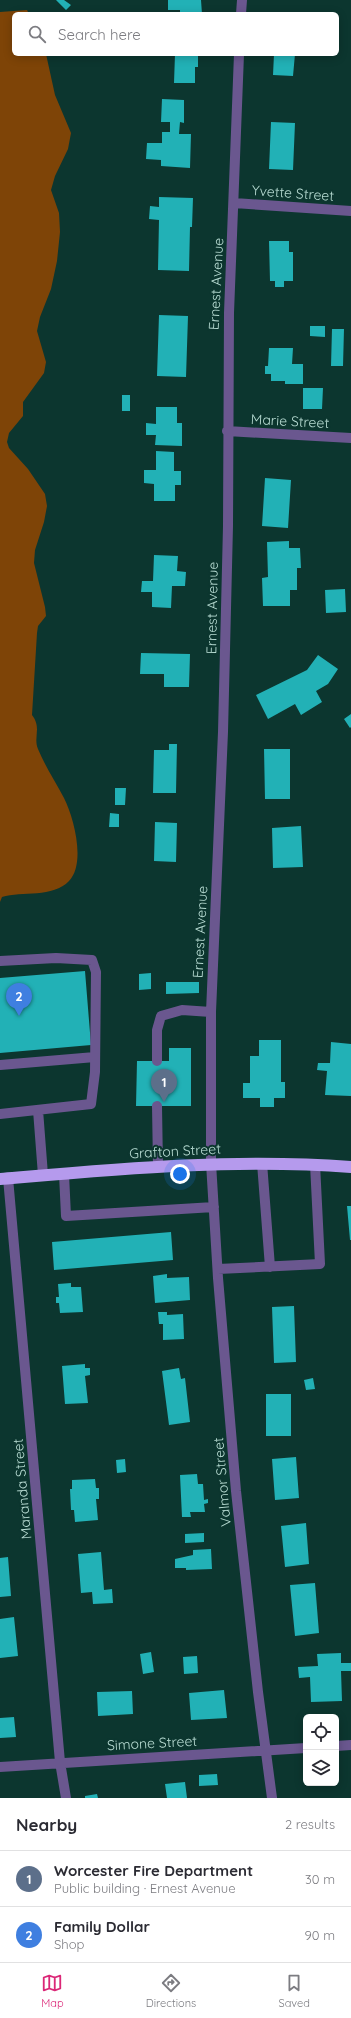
<!DOCTYPE html>
<html lang="en">
<head>
<meta charset="utf-8">
<style>
  :root { --surface:#fff; --page:#f2f2f3; --text:#2b2b33; --muted:#7c7c81; --line:#e1e1e2; --accent:#db2777 }
  body { margin:0; font-family:Quicksand,sans-serif; background:var(--page); color:var(--text) }
  .controls { position:absolute; right:12px; bottom:12px; display:grid; overflow:hidden; border-radius:6px; box-shadow:0 2px 10px #0003 }
  .controls button { width:36px; height:36px; display:grid; place-items:center; padding:0; border:0; border-bottom:1px solid var(--line); background:var(--surface); color:var(--text); font:20px sans-serif }
  .you { position:absolute; left:180px; top:1174px; width:14px; height:14px; margin:-10px; border:3px solid #fff; border-radius:50%; background:#1a73e8; box-shadow:0 0 0 6px #1a73e833 }
  .badge { display:grid; place-items:center; width:26px; height:26px; border-radius:50%; background:var(--accent); color:#fff; font-size:13px; font-weight:700 }
  .pin { position:absolute; translate:-50% -33px; filter:drop-shadow(0 1px 2px #0008) }
  .pin::after { content:''; position:absolute; top:21px; width:14px; height:12px; background:inherit; clip-path:polygon(0 0,100% 0,50% 100%) }
  .list { margin:0; padding:0; list-style:none }
  h2 { display:flex; justify-content:space-between; align-items:center; height:52px; margin:0; padding:0 16px; font-size:17px }
  h2 small { font-size:13px; font-weight:400; color:var(--muted) }
  .list li { display:grid; grid-template-columns:26px 1fr auto; gap:12px; align-items:center; box-sizing:border-box; height:56px; padding:0 16px; border-top:1px solid var(--line) }
  .list b { display:block; font-size:15px; white-space:nowrap }
  .list p { margin:0; font-size:13px; white-space:nowrap; color:var(--muted) }
  .list em { font-size:13px; font-style:normal; color:var(--muted) }
  .icon { flex:none; width:22px; height:22px; fill:none; stroke:currentColor; stroke-width:2; stroke-linecap:round; stroke-linejoin:round }
  .map { position:relative; flex:none; width:351px; height:1798px; overflow:hidden }
  .search { position:absolute; background:var(--surface); box-shadow:0 2px 10px #0003; left:12px; right:12px; top:12px; height:44px; display:flex; align-items:center; gap:10px; box-sizing:border-box; padding:0 14px; border-radius:6px; color:var(--muted); font-size:15px }
  .sheet { height:164px; background:var(--surface) }
  nav { display:flex; justify-content:space-around; align-items:center; box-sizing:border-box; height:56px; border-top:1px solid var(--line); background:var(--surface); font-size:11px; color:var(--muted) }
  nav a { display:grid; justify-items:center; gap:2px }
  nav .on { color:var(--accent) }
  .map>svg:first-child { display:block }
</style>
</head>
<body>
<div class="map">
<svg width="351" height="1798" viewBox="0 0 351 1798">
  <rect width="100%" height="100%" fill="#0c362f"/>
  <path fill="#7e4407" d="M27,10L29,14H14V54H46L55,95L71,133L68,149L55,176L51,190L59,213L60,232L57,261L51,289L40,317L37,331L46,362L44,373L23,402V416L9,433L7,442L9,448L28,469L45,494L47,506L44,522L35,550L34,563L45,607L46,616L38,626L37,633L32,715C42,728 33,737 38,749C45,766 55,781 64,798C74,818 86,863 69,881C53,898 22,891 2,897L0,902V12Z"/>
  <path fill="#22b1b6" d="M56,0H64L71,5L66,10Z
    M168,0H201L202,14H180V10H168Z
    M175,54H198V67H195V83H174Z
    M274,54H295L293,76L273,75Z
    M162,99L184,100V123L180,122L179,134H191L190,168L161,166V160L146,159L147,143H162V132H170V122H161Z
    M271,122L295,123L293,170L269,169Z
    M159,197L193,198L192,227H190L189,271L158,270L159,220L149,219L150,206L159,207Z
    M269,241H289V252H293V281H284V287H275V281H270Z
    M159,315L188,316L186,377L157,376Z
    M310,326H325V337L310,336Z
    M332,329H344L343,366H331Z
    M269,348H293L292,364H303V384H285V381H271V374H265V366H268Z
    M303,388H323L322,409H303Z
    M122,395H130V411H122Z
    M156,407H177V423H182V446L155,445L156,435H146V423L156,424Z
    M156,451L174,452V471H181V485H175V501H154V484L144,483V470H156Z
    M265,478L291,480L288,528L262,526Z
    M289,541V548H300L301,568H297V590H290V606H263L262,578L268,577L267,542Z
    M154,555L178,556L177,571L186,572L185,586H172L171,608L152,607V592H141L142,581H153Z
    M345,589L346,612L326,613L325,590Z
    M141,653L190,654L189,687H164V674H140Z
    M318,655L338,669L328,684L316,691L322,702L301,715L295,704L268,719L256,695L307,670Z
    M351,714V727L350,728L344,719Z
    M169,744H177L176,793H153L154,750H169Z
    M264,749H290V799H265Z
    M115,788H126L125,805H115Z
    M110,813L119,814V827H109Z
    M155,822L177,823L176,862L154,861Z
    M301,826L303,867L273,868L272,828Z
    M85,971L91,1045L0,1053V978Z
    M151,973V989L139,990V974Z
    M166,982H199V993L166,994Z
    M259,1040H281V1082H285V1098H274V1107H260V1098H243V1083H250V1056H259Z
    M331,1042L351,1044V1096L325,1095L327,1071L317,1070L318,1063H330Z
    M169,1048H191V1106H136L137,1061H169Z
    M347,1206H351V1240H350Z
    M171,1232L173,1260L54,1270L52,1242Z
    M167,1274V1278L189,1277L190,1300L155,1303L153,1276Z
    M71,1283V1287H81L83,1312L60,1313L59,1303H56V1297H59L58,1284Z
    M294,1306L296,1362L274,1363L272,1307Z
    M158,1312H167V1315L183,1314L184,1339L163,1340V1324H159Z
    M85,1364V1368H90V1375L85,1376L88,1403L65,1404L62,1366Z
    M179,1368L181,1379L185,1378L190,1422L169,1425L162,1371Z
    M313,1378L315,1389L306,1390L304,1380Z
    M266,1394H291V1436H266Z
    M296,1457L299,1498L275,1500L272,1459Z
    M125,1459L126,1472L117,1473L116,1460Z
    M197,1474L198,1484H203L204,1500L208,1499V1503L204,1504L205,1512H190L191,1517H182L180,1475Z
    M95,1479L96,1488H99V1499H96L98,1520L75,1522L74,1510H71L70,1489H72V1480Z
    M306,1523L309,1564L285,1567L281,1526Z
    M204,1533V1542L185,1543V1534Z
    M211,1549L212,1569L186,1570V1568H175V1559L193,1555V1550Z
    M101,1552L104,1590L112,1589L113,1603L93,1604L92,1592L81,1593L78,1554Z
    M8,1557L11,1596L0,1597V1558Z
    M315,1583L319,1633L295,1636L290,1585Z
    M14,1617L18,1656L0,1658V1619Z
    M151,1652L154,1672L143,1674L140,1654Z
    M341,1653V1663H351V1671H341L342,1701L311,1702L310,1677L299,1678L298,1667L318,1666L317,1654Z
    M197,1656L198,1673L184,1674L183,1657Z
    M224,1690L227,1718L191,1720L189,1693Z
    M132,1691L133,1714L98,1716L97,1692Z
    M14,1717L16,1737L0,1738V1718Z
    M217,1774L218,1785L199,1786V1775Z
    M185,1782L187,1798H167L165,1784Z
    M97,1794L98,1798H85V1796Z"/>
  <g fill="none" stroke-linecap="round" stroke-linejoin="round">
    <path stroke="#6a578f" stroke-width="10" d="M241,14L242,0
      M239,54L229,313L228,526L223,732L211,1012V1163L218,1278L236,1491L258,1692L272,1798
      M234,203L351,211
      M227,431L351,438
      M0,961L56,958L92,960L96,972L95,1072L91,1104L0,1114
      M157,1061V1030L161,1016L182,1010L211,1012
      M0,1065L95,1057
      M157,1106L158,1166
      M38,1110L43,1175
      M262,1163L270,1267
      M64,1174L66,1216L214,1207
      M8,1178L60,1762L66,1798
      M218,1269L320,1264L315,1164
      M336,1746L351,1745
      M0,1767L306,1748"/>
    <path stroke="#b59aed" stroke-width="12" d="M0,1179C117,1169 233,1158 351,1167"/>
  </g>
  <g text-anchor="middle" dominant-baseline="central" stroke-width="4" stroke-linejoin="round" paint-order="stroke">
    <g font-size="14" fill="#b8dcd3" stroke="#0c362f">
      <text transform="translate(293 193) rotate(4)">Yvette Street</text>
      <text transform="translate(216 284) rotate(-87)">Ernest Avenue</text>
      <text transform="translate(290 421) rotate(3)">Marie Street</text>
      <text transform="translate(212 608) rotate(-89)">Ernest Avenue</text>
      <text transform="translate(200 932) rotate(-87)">Ernest Avenue</text>
      <text transform="translate(175 1151) rotate(-3)">Grafton Street</text>
      <text transform="translate(222 1482) rotate(-95)">Valmor Street</text>
      <text transform="translate(22 1489) rotate(-95)">Maranda Street</text>
      <text transform="translate(152 1743) rotate(-3)">Simone Street</text>
    </g>
  </g>
</svg>
<div class="controls">
<button><svg class="icon" aria-label="locate" viewBox="0 0 24 24"><circle cx="12" cy="12" r="6"/><path d="M12 2v4M12 18v4M2 12h4M18 12h4"/></svg></button>
<button><svg class="icon" aria-label="layers" viewBox="0 0 24 24"><path d="M12 4l9 5-9 5-9-5zM3 14l9 5 9-5"/></svg></button>
</div>
<div class="you"></div>
<div class="pin badge" style="left:164px;top:1102px;background:#5c6f8a">1</div>
<div class="pin badge" style="left:19px;top:1016px;background:#3f7fe0">2</div>
<div class="search"><svg class="icon" aria-label="search" viewBox="0 0 24 24"><circle cx="10" cy="10" r="6"/><path d="M15 15l6 6"/></svg>Search here</div>
</div>
<section class="sheet">
<h2>Nearby<small>2 results</small></h2>
<ul class="list">
<li><span class="badge" style="background:#5c6f8a">1</span><div><b>Worcester Fire Department</b><p>Public building · Ernest Avenue</p></div><em>30 m</em></li>
<li><span class="badge" style="background:#3f7fe0">2</span><div><b>Family Dollar</b><p>Shop</p></div><em>90 m</em></li>
</ul>
</section>
<nav>
<a class="on"><svg class="icon" aria-label="map" viewBox="0 0 24 24"><path d="M3 6l6-2 6 2 6-2v14l-6 2-6-2-6 2zM9 4v14M15 6v14"/></svg>Map</a>
<a><svg class="icon" aria-label="directions" viewBox="0 0 24 24"><path d="M12 3l9 9-9 9-9-9zM9 14v-3h6M13 9l2 2-2 2"/></svg>Directions</a>
<a><svg class="icon" aria-label="saved" viewBox="0 0 24 24"><path d="M7 4h10v16l-5-4-5 4z"/></svg>Saved</a>
</nav>
</body>
</html>
